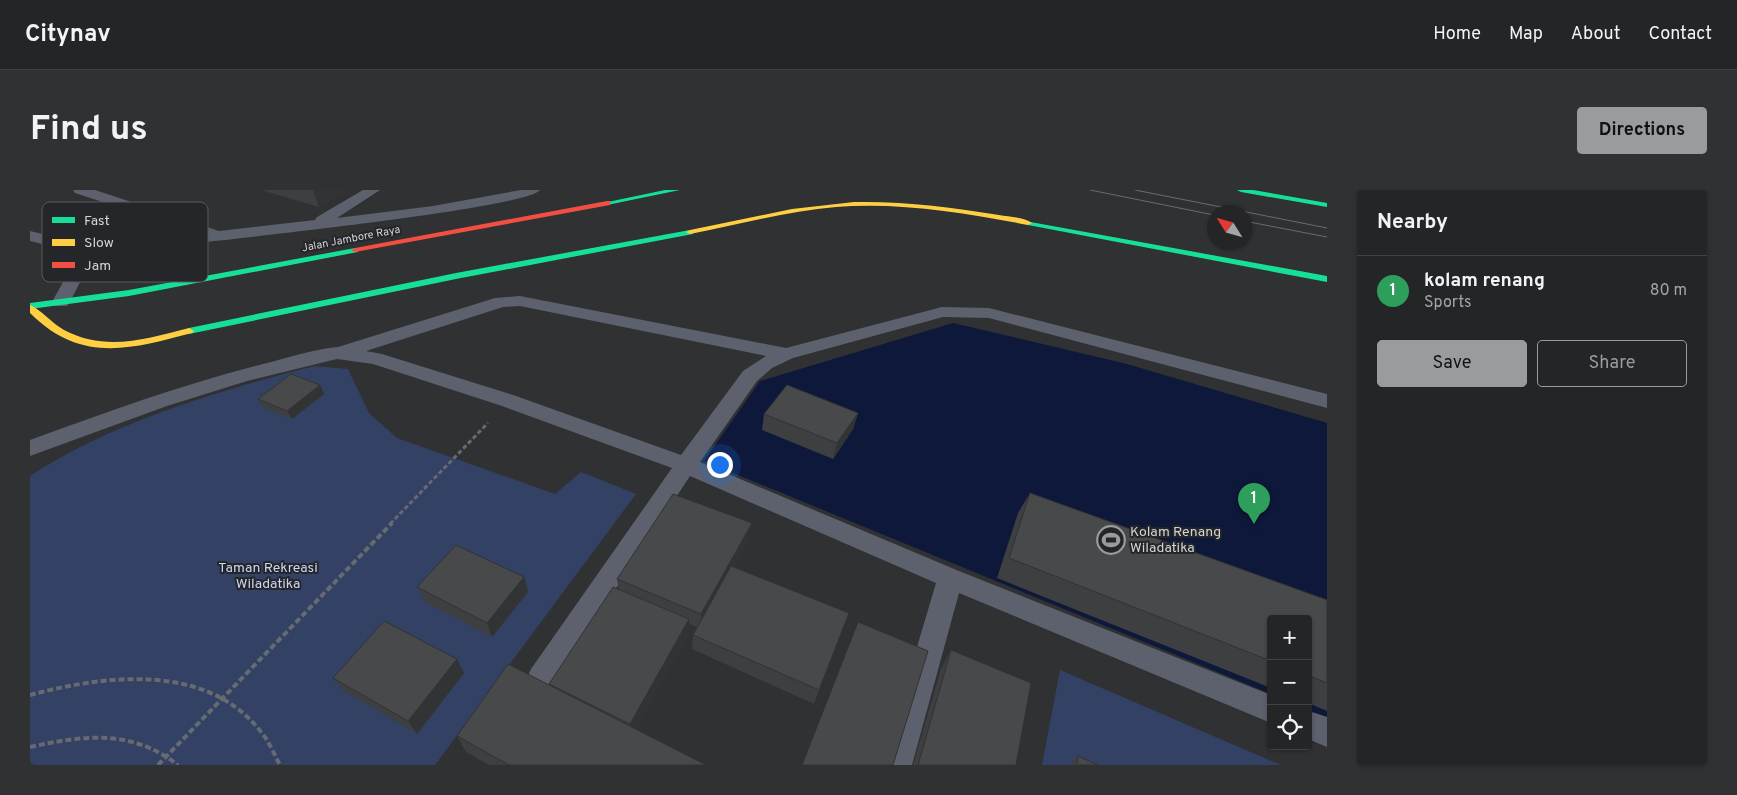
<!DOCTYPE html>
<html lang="en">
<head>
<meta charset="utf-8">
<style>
  :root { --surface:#232526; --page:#2f3132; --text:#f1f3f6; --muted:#a3a5a7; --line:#404243; --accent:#999b9d }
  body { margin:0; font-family:Overpass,sans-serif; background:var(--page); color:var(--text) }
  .controls { position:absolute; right:15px; bottom:15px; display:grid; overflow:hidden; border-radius:5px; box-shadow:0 1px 4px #0004 }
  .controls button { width:45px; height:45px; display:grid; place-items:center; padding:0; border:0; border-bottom:1px solid var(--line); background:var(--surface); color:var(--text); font:25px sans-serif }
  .compass { position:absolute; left:1177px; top:15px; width:45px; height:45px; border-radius:50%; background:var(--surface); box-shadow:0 1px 4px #0004; rotate:307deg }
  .you { position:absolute; left:689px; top:274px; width:18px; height:18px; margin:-12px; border:4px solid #fff; border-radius:50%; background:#1a73e8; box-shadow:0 0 0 8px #1a73e833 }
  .badge { display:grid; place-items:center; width:32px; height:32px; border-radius:50%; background:var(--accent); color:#fff; font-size:16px; font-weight:700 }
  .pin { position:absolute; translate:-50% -41px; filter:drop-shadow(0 1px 2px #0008) }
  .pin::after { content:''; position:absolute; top:26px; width:18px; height:15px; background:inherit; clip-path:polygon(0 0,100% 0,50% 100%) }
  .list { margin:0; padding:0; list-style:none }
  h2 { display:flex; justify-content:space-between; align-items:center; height:65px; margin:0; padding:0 20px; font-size:21px }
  h2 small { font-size:16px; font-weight:400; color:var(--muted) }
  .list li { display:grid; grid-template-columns:32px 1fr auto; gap:15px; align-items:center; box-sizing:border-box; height:70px; padding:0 20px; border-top:1px solid var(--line) }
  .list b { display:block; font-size:19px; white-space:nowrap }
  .list p { margin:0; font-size:16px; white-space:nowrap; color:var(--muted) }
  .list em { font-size:16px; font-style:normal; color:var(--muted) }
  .actions { display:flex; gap:10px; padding:15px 20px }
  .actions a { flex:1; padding:11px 0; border:1px solid var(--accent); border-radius:5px; text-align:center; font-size:18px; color:var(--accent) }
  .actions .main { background:var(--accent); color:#111 }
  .icon { flex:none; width:28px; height:28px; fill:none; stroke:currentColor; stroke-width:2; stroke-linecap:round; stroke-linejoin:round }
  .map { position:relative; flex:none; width:1297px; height:575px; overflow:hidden; border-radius:5px }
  header { display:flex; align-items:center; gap:30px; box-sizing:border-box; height:70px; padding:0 25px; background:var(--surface); border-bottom:1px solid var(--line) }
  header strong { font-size:24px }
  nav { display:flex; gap:28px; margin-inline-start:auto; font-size:18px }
  .intro { display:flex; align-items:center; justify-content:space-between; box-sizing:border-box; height:120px; padding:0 30px }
  h1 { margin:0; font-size:35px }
  .button { padding:12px 22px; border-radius:5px; background:var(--accent); color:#111; font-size:18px; font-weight:700 }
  main { display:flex; gap:30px; padding:0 30px }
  aside { flex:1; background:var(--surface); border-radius:5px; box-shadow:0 1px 4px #0004 }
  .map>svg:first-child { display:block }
</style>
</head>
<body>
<header>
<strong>Citynav</strong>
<nav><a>Home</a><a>Map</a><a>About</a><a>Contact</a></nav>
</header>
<div class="intro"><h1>Find us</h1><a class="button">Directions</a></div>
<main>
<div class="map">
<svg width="1297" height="575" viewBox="0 0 1297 575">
  <rect width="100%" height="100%" fill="#2f3133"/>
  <path fill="#334164" d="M285,176L318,179L339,223L367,248L525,304L551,282L606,304L405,575H0V286C82,232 191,200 285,176Z
    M1030,480L1251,575H1012Z"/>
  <path fill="#0e183b" d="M923,133L1097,174L1297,233V527L1278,520V429H1241V504L674,271L730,191Z"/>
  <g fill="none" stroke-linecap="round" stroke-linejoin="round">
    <path stroke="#666a71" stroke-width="3" stroke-dasharray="4.5 2.5" stroke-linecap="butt" d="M360,334L458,233"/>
    <path stroke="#666a71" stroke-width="4" stroke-dasharray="6 3" stroke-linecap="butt" d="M0,505C75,485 177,472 231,542C239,551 244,564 250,575
      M0,557C55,545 101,539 148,575
      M128,575L362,333"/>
    <path fill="#5d616d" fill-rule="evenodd" d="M43,0H65L189,41L285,30L287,27L333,0H350L307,28L403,16L491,0H510C495,21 116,58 64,64L40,112L37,116H25L22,112L49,63L0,51V41L58,55L168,43L45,3Z
      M490,106L756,158L912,117L959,118L1297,204V218L959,128L913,127L763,168L742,178L727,191L670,272L929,381L1241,505V533L929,403L882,575H852L906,393L660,286L521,497L511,501L501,497L497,488L501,479L642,278L472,216L343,174L307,169L217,191L137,216L0,266V250C77,222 154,194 233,174C258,168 283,159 308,157L465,108ZM490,116L736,166L713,181L651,265L486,206L352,164L336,161L473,117Z
      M1278,521L1297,527V557L1278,549Z"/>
    <path fill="#16e098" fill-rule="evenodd" d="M635,0H650L577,15L573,13Z
      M1207,0H1223L1297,13V17L1211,2Z
      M995,31L1297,86V92L998,35L994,33Z
      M660,40H663V44L426,89L159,144L154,141L159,138L426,83Z
      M325,58H328V62L99,106L0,119V113L99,100Z"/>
    <path fill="#ffcf43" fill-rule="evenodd" d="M824,12C873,11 921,17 969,25C979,27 994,27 1002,33L998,35C935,23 870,12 806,17C757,21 708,35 660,44L656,42L660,40L762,19Z
      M0,115C10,119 23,134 34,140C76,162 116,149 159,138L164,141L162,143C101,159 51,174 0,123Z"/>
    <path fill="#f24e42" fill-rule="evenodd" d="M577,11H580V15L325,62L321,60L325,58Z"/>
    <path stroke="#696c74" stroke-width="1" d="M1060,0L1184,25
      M1105,0L1297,38
      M1214,31L1297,47"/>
  </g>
  <path fill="#3d3f40" d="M231,0H317L289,17Z
    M290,195L294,204L262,229L233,218L228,209Z
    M828,223L823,239L803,269L732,240L734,224Z
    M1000,303L1297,410V521L1278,513V429H1241V498L967,388L988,323Z
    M720,348L704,377L819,423L784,514L662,459L663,445L667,437L659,434V444L606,539L676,575H459L436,562L427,546L520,495L519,494L589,399L587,389Z
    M494,387L498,402L462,447L395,412L387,397Z
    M921,460L986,575H883L911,479Z
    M434,483L387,544L314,501L303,488Z
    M1048,566L1068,575H1039Z"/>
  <path fill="#323334" d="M283,0H317L289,17Z
    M290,195L294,204L262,229L257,221Z
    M828,223L823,239L803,269L807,253Z
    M722,333L720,348L671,439V424Z
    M494,387L498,402L462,447L457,433Z
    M819,423L814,437L784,514L789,500Z
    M659,429V444L602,547L600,534Z
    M427,469L434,483L387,544L378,531Z"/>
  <path fill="#47494b" stroke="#323334" d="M261,184L290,195L257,221L228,209Z
    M757,195L828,223L807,253L734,224Z
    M1000,303L1297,410V493L1278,485V429H1241V471L979,368Z
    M643,304L722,333L671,424L587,389Z
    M426,355L494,387L457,433L387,397Z
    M701,376L819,423L789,500L663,445Z
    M583,397L659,429L600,534L519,494Z
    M354,431L427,469L378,531L303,488Z
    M828,432L898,461L863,575H772Z
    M921,460L1001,493L986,575H888Z
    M478,474L676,575H479L427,546Z
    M1048,566L1068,575H1047Z"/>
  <defs>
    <symbol id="stadium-ring" viewBox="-11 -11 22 22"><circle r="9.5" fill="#24262a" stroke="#999b9d" stroke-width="1.5"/><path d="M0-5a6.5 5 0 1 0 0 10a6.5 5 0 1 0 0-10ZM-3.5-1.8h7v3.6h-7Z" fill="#999b9d"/></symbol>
  </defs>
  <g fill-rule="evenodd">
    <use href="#stadium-ring" x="1065" y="334" width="32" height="32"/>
  </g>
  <g text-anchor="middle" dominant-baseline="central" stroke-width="4" stroke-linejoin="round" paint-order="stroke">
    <g font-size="11" fill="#d2d4d6" stroke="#24262a">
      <text transform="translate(321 49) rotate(-11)">Jalan Jambore Raya</text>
    </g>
    <g font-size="14" fill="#d2d4d6" stroke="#24262a" text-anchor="start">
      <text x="1100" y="342">Kolam Renang<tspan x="1100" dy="16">Wiladatika</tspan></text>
    </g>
    <g font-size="14" fill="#cad6f2" stroke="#24262a">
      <text x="238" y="378">Taman Rekreasi<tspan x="238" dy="16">Wiladatika</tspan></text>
    </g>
  </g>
  <rect x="12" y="12" width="166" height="80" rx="8" fill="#24262a" stroke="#585a5e" stroke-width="1"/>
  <rect x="22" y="27" width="23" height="6" fill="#16e098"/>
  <rect x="22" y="49" width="23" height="7" fill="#ffcf43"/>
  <rect x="22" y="72" width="23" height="6" fill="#f24e42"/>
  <g font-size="14" fill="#d2d4d6">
    <text x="54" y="35">Fast</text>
    <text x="54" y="57">Slow</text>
    <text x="54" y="80">Jam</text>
  </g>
</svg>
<div class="controls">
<button>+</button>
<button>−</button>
<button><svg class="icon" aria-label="locate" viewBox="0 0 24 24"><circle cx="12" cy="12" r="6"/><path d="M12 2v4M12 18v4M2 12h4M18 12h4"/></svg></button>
</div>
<svg class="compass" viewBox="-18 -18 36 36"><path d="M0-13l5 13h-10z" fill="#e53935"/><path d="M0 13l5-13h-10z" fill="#a3a5a7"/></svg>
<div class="you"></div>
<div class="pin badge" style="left:1224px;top:334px;background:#2e9e5b">1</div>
</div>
<aside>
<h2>Nearby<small></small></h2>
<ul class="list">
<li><span class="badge" style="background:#2e9e5b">1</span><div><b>kolam renang</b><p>Sports</p></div><em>80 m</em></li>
</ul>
<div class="actions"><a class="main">Save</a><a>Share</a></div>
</aside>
</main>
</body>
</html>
